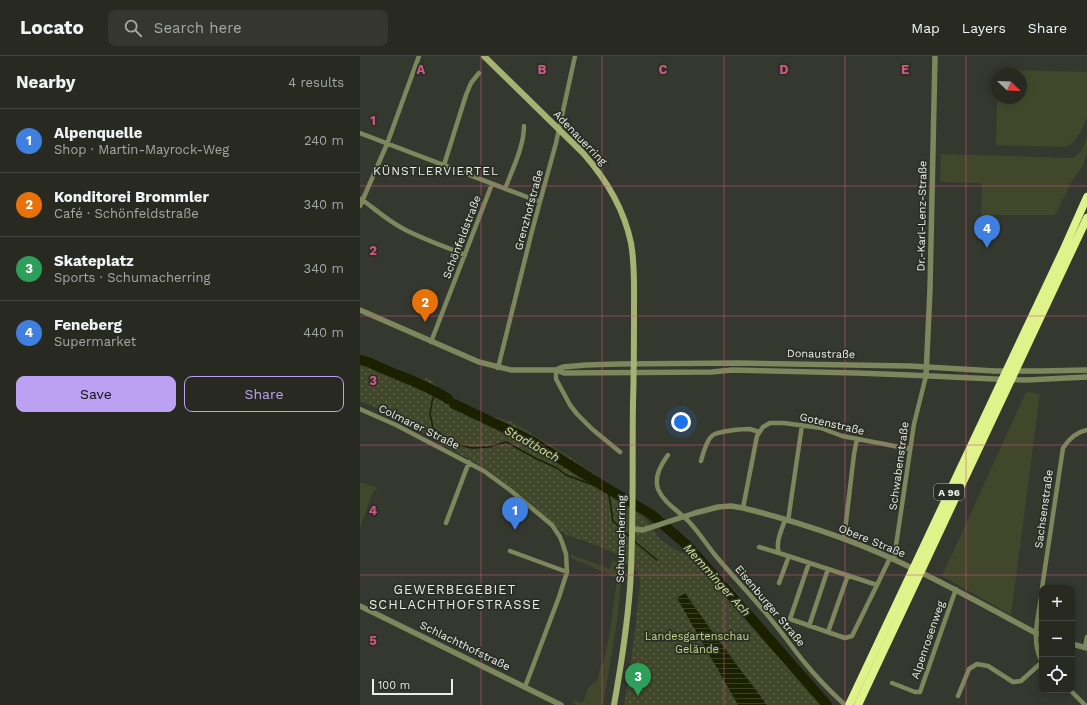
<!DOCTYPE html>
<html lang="en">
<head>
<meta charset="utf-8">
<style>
  :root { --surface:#282a22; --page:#34362f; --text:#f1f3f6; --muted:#a5a7a5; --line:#444640; --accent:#bca0f2 }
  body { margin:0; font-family:"Work Sans",sans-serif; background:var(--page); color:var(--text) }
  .controls { position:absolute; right:12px; bottom:12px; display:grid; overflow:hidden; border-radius:8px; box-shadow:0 2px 10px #0003 }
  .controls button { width:36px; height:36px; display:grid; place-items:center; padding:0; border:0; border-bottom:1px solid var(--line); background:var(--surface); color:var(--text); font:20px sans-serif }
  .compass { position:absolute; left:631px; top:12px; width:36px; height:36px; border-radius:50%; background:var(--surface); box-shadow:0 2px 10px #0003; rotate:113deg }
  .scale { position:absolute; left:12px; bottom:10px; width:81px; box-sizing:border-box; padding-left:4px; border:2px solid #ebede7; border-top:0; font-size:11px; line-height:14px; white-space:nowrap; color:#ebede7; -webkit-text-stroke:3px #2b2e24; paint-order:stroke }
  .you { position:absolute; left:321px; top:366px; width:14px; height:14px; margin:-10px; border:3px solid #fff; border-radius:50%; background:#1a73e8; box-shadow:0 0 0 6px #1a73e833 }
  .badge { display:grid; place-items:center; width:26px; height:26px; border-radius:50%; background:var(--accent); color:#fff; font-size:13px; font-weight:700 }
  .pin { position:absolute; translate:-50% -33px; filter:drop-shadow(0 1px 2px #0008) }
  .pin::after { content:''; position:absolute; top:21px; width:14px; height:12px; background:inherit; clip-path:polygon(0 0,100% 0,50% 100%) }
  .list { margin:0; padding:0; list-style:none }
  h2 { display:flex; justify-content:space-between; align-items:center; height:52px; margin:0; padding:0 16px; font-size:17px }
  h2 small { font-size:13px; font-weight:400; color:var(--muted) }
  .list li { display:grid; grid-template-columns:26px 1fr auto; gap:12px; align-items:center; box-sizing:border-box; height:64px; padding:0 16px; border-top:1px solid var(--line) }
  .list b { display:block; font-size:15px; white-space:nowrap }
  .list p { margin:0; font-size:13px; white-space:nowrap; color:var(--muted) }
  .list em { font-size:13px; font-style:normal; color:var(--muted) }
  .actions { display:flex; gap:8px; padding:12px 16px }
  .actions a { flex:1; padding:9px 0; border:1px solid var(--accent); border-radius:8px; text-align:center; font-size:14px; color:var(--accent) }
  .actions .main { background:var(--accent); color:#111 }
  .icon { flex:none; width:22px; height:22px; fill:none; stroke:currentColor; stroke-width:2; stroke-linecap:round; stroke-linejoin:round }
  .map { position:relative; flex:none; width:727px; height:649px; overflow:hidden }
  header { display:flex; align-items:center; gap:24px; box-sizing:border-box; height:56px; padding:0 20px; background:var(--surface); border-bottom:1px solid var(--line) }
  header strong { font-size:19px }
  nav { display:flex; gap:22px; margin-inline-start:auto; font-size:14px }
  .search { width:280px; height:36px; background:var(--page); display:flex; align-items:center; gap:10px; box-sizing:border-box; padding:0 14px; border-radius:8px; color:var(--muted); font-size:15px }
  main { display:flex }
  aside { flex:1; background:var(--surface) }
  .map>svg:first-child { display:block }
</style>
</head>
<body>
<header>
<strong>Locato</strong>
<div class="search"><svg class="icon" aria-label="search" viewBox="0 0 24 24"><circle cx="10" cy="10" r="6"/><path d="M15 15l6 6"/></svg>Search here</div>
<nav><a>Map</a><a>Layers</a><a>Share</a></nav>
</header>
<main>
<aside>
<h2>Nearby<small>4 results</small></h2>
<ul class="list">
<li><span class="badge" style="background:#3f7fe0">1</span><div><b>Alpenquelle</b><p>Shop · Martin-Mayrock-Weg</p></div><em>240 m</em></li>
<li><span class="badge" style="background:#e8710a">2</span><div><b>Konditorei Brommler</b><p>Café · Schönfeldstraße</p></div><em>340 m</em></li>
<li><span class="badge" style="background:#2e9e5b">3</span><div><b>Skateplatz</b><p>Sports · Schumacherring</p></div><em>340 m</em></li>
<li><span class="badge" style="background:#3f7fe0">4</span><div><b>Feneberg</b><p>Supermarket</p></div><em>440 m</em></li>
</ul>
<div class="actions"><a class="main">Save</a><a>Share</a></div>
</aside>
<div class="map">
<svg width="727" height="649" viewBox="0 0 727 649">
  <defs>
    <pattern id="park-dots" width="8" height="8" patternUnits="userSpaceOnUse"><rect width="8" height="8" fill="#41472b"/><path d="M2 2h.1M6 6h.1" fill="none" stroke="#5d624a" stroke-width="1.8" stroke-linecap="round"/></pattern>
    <pattern id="water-rules" width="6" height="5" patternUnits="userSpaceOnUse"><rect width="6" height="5" fill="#1b2000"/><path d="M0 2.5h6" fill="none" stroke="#3c4125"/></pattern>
  </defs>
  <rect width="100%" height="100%" fill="#35382e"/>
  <path fill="#41472b" d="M643,14L727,16V61L720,77L714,85L710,89L705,91L636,89L637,42H661V18H639V16Z
    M727,82V99L722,111L712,125L695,159H621L622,127L580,126L581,98L712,102C721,99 723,90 727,82Z
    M666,336L680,338L651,559L582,520Z
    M0,426L17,432L12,438L0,473Z
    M211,499H212L250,513L252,504L263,508L257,565L243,649H217L212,647L214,645L217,644L219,647L223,646L228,632L237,624L241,609L243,608L250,576L257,522L211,502Z"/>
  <path fill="url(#park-dots)" d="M0,301L13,305L54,325L67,322L72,325L79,333L98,348L122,358L131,360L152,366L202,396L251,429L259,436L265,448L283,460L290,468L296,479L302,485L321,497L331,498L343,502L358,516L385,546L429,605L455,637L469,649H264C271,609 276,569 280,529V524L278,517L256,498L233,488L207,479L201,475L152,432L123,411L109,403L86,391L36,360L0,345Z"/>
  <path fill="url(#water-rules)" d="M325,537L356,581L407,649H378L317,542Z"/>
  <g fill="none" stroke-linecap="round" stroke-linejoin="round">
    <path stroke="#1b2000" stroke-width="1.5" d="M76,335L72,346L70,358L73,372L95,388L112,392L129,391L146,386L177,403L197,412L206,419L233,429L240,428
      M248,433L253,465L270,481
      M274,485L297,504"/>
    <path stroke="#1b2000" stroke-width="10" d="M0,304C9,305 18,311 26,314C47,323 69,330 88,343
      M94,348L170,384L248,433L291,458L328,490L467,649"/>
    <path stroke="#7d865d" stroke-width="4.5" d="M0,77L180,146
      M84,109L106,39L111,27L119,17
      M145,133C152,114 164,91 164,70
      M1,143C15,153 27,164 42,172C62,183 84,190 105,199
      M0,150L27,88L59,0
      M71,286L132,128
      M138,312L172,175L196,87L215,0
      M196,314V323L210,349L217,358L232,373L260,396
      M0,353L36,369L124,415L150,434L192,469L200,481L202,486L206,498L207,516L199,541L165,631
      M308,399C301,409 294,420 298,433C304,448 321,456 331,468C340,478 347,489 355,499C374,522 395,543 413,566C424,579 434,594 445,607C457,622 471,636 485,649
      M341,405C343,398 346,384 353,379C359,375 382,373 390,373C393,374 396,375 399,376
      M383,452L397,380L403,371L410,367H424L461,372L482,380L550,393
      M425,464C422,473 415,487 419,497L517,529L530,502
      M428,465L442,369
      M86,467L109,406
      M484,483L494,398L497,383
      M399,491L419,497
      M150,495L207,516
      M534,503L554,368L566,320
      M449,507L430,563L485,582L492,580L517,529
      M419,527L429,500
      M682,532L703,392C709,383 716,376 727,374
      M682,535C679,558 670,585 682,606
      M449,570L468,513
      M468,576L488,519
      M725,591L727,581
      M532,627L555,636H560L596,533
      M710,634L725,649
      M598,640L609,613L617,608L628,610L653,626L661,625L682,606"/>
    <path stroke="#7d865d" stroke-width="5.5" d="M0,254L119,306L151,314H196L204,317L352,316L372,314L496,317L549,319L634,323L667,324L727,321
      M196,314L203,311L226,309L258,308L379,307L550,310L635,315H682L727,314
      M566,320L570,233L575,0
      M272,473L283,474L289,472L335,457L358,451L371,450L383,452C435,465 487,482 535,504C583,526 629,552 676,577L682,579
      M0,550L201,649
      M712,588L727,592"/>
    <path stroke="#a5b271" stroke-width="6" d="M124,0L223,97C246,123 264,153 271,187C275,209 274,232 274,254C274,285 274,316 273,347C272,409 274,471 270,532C267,571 261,610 254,649"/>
    <path stroke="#e0f38b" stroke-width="8" d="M489,649L703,195L727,141
      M498,649L727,162"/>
  </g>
  <path fill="none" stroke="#ce5885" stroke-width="1" stroke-opacity="0.55" d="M121,0V649M242,0V649M364,0V649M485,0V649M606,0V649M0,130H727M0,260H727M0,389H727M0,519H727"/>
  <g text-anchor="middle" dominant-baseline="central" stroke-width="3.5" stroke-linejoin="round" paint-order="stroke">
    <rect fill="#2b2e24" stroke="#b1b4ac" stroke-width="1" x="574" y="428" width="30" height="16" rx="3"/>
    <g font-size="10" font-weight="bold" fill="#ebede7">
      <text x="589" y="436">A 96</text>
    </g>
    <g font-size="11" fill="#ebede7" stroke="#2b2e24">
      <text transform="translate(220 82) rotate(46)">Adenauerring</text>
      <text transform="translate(169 154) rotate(-75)">Grenzhofstraße</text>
      <text transform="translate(562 160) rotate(-89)">Dr.-Karl-Lenz-Straße</text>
      <text transform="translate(102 181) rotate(-69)">Schönfeldstraße</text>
      <text transform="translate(461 298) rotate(1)">Donaustraße</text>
      <text transform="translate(472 368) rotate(13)">Gotenstraße</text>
      <text transform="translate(59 371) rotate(26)">Colmarer Straße</text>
      <text transform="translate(539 410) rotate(-82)">Schwabenstraße</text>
      <text transform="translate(684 453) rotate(-82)">Sachsenstraße</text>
      <text transform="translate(261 483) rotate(-89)">Schumacherring</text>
      <text transform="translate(512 485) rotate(22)">Obere Straße</text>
      <text transform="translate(410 550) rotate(50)">Eisenburger Straße</text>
      <text transform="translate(568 584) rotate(-71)">Alpenrosenweg</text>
      <text transform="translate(105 590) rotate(26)">Schlachthofstraße</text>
    </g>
    <g font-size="11" fill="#c4d386" stroke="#2b2e24">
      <text x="337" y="580">Landesgartenschau<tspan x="337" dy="13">Gelände</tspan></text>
    </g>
    <g font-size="12" letter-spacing="1" fill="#ebede7" stroke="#2b2e24">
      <text x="76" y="115">KÜNSTLERVIERTEL</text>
    </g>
    <g font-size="12" font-style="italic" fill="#d2e194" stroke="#2b2e24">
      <text transform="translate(172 388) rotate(29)">Stadtbach</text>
      <text transform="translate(357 524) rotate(48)">Memminger Ach</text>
    </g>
    <g font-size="13" letter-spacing="1" fill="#ebede7" stroke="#2b2e24">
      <text x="95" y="533">GEWERBEGEBIET<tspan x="95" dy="15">SCHLACHTHOFSTRASSE</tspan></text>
    </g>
  </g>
  <g font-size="13" text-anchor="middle" font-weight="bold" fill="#ce5885" stroke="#2b2e24" stroke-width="3.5" stroke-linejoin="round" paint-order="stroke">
    <text x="61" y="18">A</text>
    <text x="182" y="18">B</text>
    <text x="303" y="18">C</text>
    <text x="424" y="18">D</text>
    <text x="545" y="18">E</text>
    <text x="13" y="69">1</text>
    <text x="13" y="199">2</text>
    <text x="13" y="329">3</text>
    <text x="13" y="459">4</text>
    <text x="13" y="589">5</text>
  </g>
</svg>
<div class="controls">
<button>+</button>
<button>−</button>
<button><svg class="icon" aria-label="locate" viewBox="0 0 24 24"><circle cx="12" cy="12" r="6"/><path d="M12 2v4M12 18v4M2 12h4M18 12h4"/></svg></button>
</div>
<svg class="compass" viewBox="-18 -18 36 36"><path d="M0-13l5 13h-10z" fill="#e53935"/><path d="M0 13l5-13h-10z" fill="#a5a7a5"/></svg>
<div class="scale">100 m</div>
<div class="you"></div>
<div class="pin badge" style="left:155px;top:474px;background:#3f7fe0">1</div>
<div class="pin badge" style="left:65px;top:266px;background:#e8710a">2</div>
<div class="pin badge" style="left:278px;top:640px;background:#2e9e5b">3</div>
<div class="pin badge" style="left:627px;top:192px;background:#3f7fe0">4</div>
</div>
</main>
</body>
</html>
